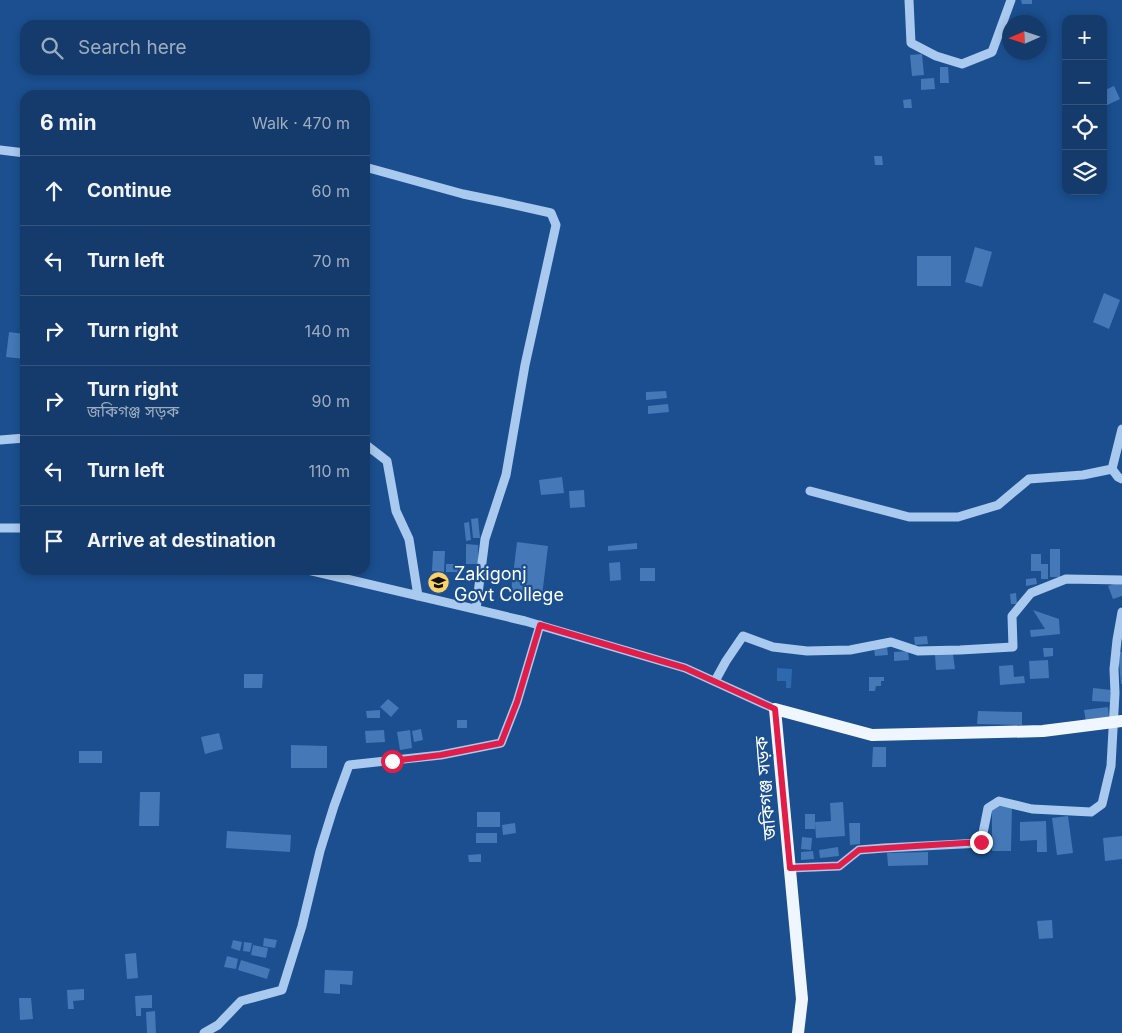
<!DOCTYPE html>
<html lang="en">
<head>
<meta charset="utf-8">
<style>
  :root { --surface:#143b6b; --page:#1d4271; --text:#f1f3f6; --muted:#9dadc1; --line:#33557e }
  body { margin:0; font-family:Inter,"Noto Sans Bengali",sans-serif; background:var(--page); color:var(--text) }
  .controls { position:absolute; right:15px; top:15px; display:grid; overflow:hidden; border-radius:10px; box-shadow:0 2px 8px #0003 }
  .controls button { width:45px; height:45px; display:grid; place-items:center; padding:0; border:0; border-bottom:1px solid var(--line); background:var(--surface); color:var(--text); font:25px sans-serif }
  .compass { position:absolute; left:1002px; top:15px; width:45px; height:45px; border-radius:50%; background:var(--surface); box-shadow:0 2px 8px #0003; rotate:267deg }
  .stop { position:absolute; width:15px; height:15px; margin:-11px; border:4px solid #e11d48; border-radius:50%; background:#fff }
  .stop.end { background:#e11d48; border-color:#fff; box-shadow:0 1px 5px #0008 }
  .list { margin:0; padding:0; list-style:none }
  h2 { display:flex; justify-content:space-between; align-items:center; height:65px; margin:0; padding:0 20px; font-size:21px }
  h2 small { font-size:16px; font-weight:400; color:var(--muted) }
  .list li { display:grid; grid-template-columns:32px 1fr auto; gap:15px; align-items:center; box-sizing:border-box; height:70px; padding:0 20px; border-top:1px solid var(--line) }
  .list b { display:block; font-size:19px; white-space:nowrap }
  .list p { margin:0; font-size:16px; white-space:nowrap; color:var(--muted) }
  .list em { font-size:16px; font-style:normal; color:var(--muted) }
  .icon { flex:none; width:28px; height:28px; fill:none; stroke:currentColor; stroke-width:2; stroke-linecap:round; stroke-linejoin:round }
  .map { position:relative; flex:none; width:1122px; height:1033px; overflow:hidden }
  .search { position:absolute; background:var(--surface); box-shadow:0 2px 8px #0003; left:20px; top:20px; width:350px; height:55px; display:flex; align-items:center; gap:12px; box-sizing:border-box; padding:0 18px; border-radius:15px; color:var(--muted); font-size:19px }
  .panel { position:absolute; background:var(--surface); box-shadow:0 2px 8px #0003; left:20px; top:90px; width:350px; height:485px; border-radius:15px }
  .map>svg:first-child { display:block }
</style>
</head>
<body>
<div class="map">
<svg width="1122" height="1033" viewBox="0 0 1122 1033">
  <rect width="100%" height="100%" fill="#1b4f8f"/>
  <path fill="#2e69ad" d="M777,668L792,669L791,688H786V681H777Z"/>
  <path fill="#4478b7" d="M1021,0H1032V4H1022Z
    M922,54L924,75L912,76L910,55Z
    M940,67H948L949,83H940Z
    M934,78L935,89L921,90V79Z
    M1114,86L1120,99L1103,107V91Z
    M911,99L912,108H904L903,100Z
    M874,156H882L883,165H875Z
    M975,247L992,252L982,287L965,282Z
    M917,256H951V286H917Z
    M1104,293L1120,300L1109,329L1093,322Z
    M9,332L25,334V359L6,357Z
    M666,391L667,398L646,400V392Z
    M668,404L669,412L648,414V406Z
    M562,477L564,493L541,495L539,480Z
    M584,490L585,507L570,508L569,491Z
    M478,518L480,538H473L471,519Z
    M469,522L471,540L466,541L464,523Z
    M517,542L548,546L542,596L511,592Z
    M637,543V549L608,551V546Z
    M466,544L478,545V564H466Z
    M1050,549H1060V577H1050Z
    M433,551H445L444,572L432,571Z
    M1031,554H1041V564H1048V579H1041V571H1031Z
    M620,562L621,580L610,581L609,563Z
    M446,564H459V572H446Z
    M640,568H655V581H640Z
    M1036,578L1037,584L1026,586V579Z
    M1122,581V596L1113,599L1108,586Z
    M1016,593L1017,604H1011L1010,594Z
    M1033,610L1059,619L1060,634L1031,637L1030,630L1045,629Z
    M927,636L928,644L915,645L914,637Z
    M887,647L888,655L875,656L874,648Z
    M1043,648H1053V656L1044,657Z
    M908,651L909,660L894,661V652Z
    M1118,652H1122V684H1121Z
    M953,654L955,669L936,670L935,655Z
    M1048,660L1049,678L1030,679L1029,661Z
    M1013,665L1014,677L1024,676L1025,683L1000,685L999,666Z
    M244,674H263L262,688H244Z
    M869,677H884V681H881V686H876L875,691H869Z
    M1093,688L1111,690L1110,702L1092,701Z
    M388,699L399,708L391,717L380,707Z
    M1108,707L1109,719L1086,722L1084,710Z
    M380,710V718H367L366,711Z
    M978,711L1022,712V725L977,724Z
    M457,720H467V728H457Z
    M421,729L423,740L414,742L412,731Z
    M384,730L385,742L366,743L365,731Z
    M410,730L412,748L400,750L397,732Z
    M219,733L223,749L205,754L201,737Z
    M291,745L327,746V768H291Z
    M873,747H886V767H872Z
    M79,751H102V763H79Z
    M140,792H160L159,826H139Z
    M843,802L845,836L816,838L815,822L831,821L830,803Z
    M992,805L1012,806L1011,851H992Z
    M477,812H500V827H477Z
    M805,814H815V829H805Z
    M1068,816L1073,853L1057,855L1052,818Z
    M1046,821L1047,852H1037V840L1020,841V822Z
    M515,823L516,833L503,835L502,825Z
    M849,823H860V844L850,845Z
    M227,831L291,835L290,852L226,848Z
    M476,833H497V843H476Z
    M1122,836V859L1105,861L1103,838Z
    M802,837L812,838L811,850L801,849Z
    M838,847L839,856L820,858L819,850Z
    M813,851L814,859L801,860V852Z
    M928,852V865L888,866L887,853Z
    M481,854V862H469L468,855Z
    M1052,920L1053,938L1039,939L1037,921Z
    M264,938L277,940L275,948L263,946Z
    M233,940L242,942L240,951L231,948Z
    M244,942L252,943L250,952L243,951Z
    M253,945L268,948L266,958L251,955Z
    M136,953L138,978L127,979L125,954Z
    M227,956L238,959L236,969L224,967Z
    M241,960L270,969L267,979L238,970Z
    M325,970L353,971L352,985L340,984V994L324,993Z
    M84,989V1000L73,1001L74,1009H68L67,990Z
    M152,995V1008H141V1016H136L135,996Z
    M19,998H31L33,1019L20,1020Z
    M155,1011L156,1033H147L146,1012Z"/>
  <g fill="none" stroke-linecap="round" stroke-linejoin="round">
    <path stroke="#a9c9ee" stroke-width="9" d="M909,0L911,43L936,56L962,64L992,52L1011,0
      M0,150L25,153
      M365,167L463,194L502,202L551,213L556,225L525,365L506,475L485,539L476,609
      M0,440L25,438
      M365,444L387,461L396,511L409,539L418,596
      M1112,469L1122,429
      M810,491L909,517H958L998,505L1029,479L1083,475L1112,469L1118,477L1122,479
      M0,528H25
      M308,570L525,621L685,668L775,709
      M715,681L726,661L743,636L773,647L807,651L850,650L891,642L918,651L960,650L1013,647L1012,616L1031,593L1066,579L1122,580
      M790,868L839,866L859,850L884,848L981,843L988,808L999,801L1032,809L1091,812L1102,804L1111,766L1115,693L1114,669L1117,640L1122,612
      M204,1033L218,1025L241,1001L282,990L302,926L320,851L334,806L349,765L441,755L501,743L517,702L540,625"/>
    <path stroke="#f0f6ff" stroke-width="12" d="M798,1033L802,999L775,709L872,735L1043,731L1122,721"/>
  </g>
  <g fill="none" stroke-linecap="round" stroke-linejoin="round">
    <path stroke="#e11d48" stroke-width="6" d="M392,761L441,755L501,743L517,702L540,625L685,668L775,709L790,868L839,866L859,850L916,846L981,842"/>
  </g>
  <defs>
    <symbol id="university-disc" viewBox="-11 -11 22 22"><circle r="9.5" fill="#ffd166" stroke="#1b4f8f"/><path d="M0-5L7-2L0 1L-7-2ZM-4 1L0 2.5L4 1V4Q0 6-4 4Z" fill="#111"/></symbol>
  </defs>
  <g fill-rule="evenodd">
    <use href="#university-disc" x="426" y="570" width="25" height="25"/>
  </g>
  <g text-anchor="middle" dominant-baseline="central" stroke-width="4.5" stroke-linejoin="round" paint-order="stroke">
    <g font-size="18" fill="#fff" stroke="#1b4f8f" text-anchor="start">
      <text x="454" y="573">Zakigonj<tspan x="454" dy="21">Govt College</tspan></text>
    </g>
    <g font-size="18" fill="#fff" stroke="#1b4f8f">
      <text transform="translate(765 788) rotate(-95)">জকিগঞ্জ সড়ক</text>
    </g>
  </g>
</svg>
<div class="controls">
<button>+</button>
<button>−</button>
<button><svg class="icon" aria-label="locate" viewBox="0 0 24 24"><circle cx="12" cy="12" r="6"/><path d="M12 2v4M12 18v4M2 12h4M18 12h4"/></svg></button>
<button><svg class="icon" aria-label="layers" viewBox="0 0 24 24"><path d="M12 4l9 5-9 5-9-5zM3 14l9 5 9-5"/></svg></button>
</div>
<svg class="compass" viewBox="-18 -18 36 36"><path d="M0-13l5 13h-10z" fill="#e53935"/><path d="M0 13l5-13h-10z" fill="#9dadc1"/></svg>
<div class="stop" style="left:392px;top:761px"></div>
<div class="stop end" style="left:981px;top:842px"></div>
<div class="search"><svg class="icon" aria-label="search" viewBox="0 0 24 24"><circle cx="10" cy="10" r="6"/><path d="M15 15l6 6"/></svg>Search here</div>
<section class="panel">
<h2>6 min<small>Walk · 470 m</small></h2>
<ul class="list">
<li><svg class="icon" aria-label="ahead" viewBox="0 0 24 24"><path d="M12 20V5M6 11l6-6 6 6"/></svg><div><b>Continue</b></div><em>60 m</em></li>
<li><svg class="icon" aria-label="left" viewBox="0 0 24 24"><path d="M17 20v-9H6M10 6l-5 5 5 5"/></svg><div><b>Turn left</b></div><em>70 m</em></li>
<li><svg class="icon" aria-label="right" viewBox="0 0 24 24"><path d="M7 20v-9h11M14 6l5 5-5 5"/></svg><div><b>Turn right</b></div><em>140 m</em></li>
<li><svg class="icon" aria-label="right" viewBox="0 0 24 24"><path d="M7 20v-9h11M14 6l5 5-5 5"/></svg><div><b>Turn right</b><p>জকিগঞ্জ সড়ক</p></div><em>90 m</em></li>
<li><svg class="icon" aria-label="left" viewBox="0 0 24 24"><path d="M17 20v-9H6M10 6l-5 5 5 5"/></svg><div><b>Turn left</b></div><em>110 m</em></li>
<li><svg class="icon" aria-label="arrive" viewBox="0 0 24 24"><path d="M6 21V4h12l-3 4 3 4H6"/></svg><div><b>Arrive at destination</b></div></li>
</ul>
</section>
</div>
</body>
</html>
